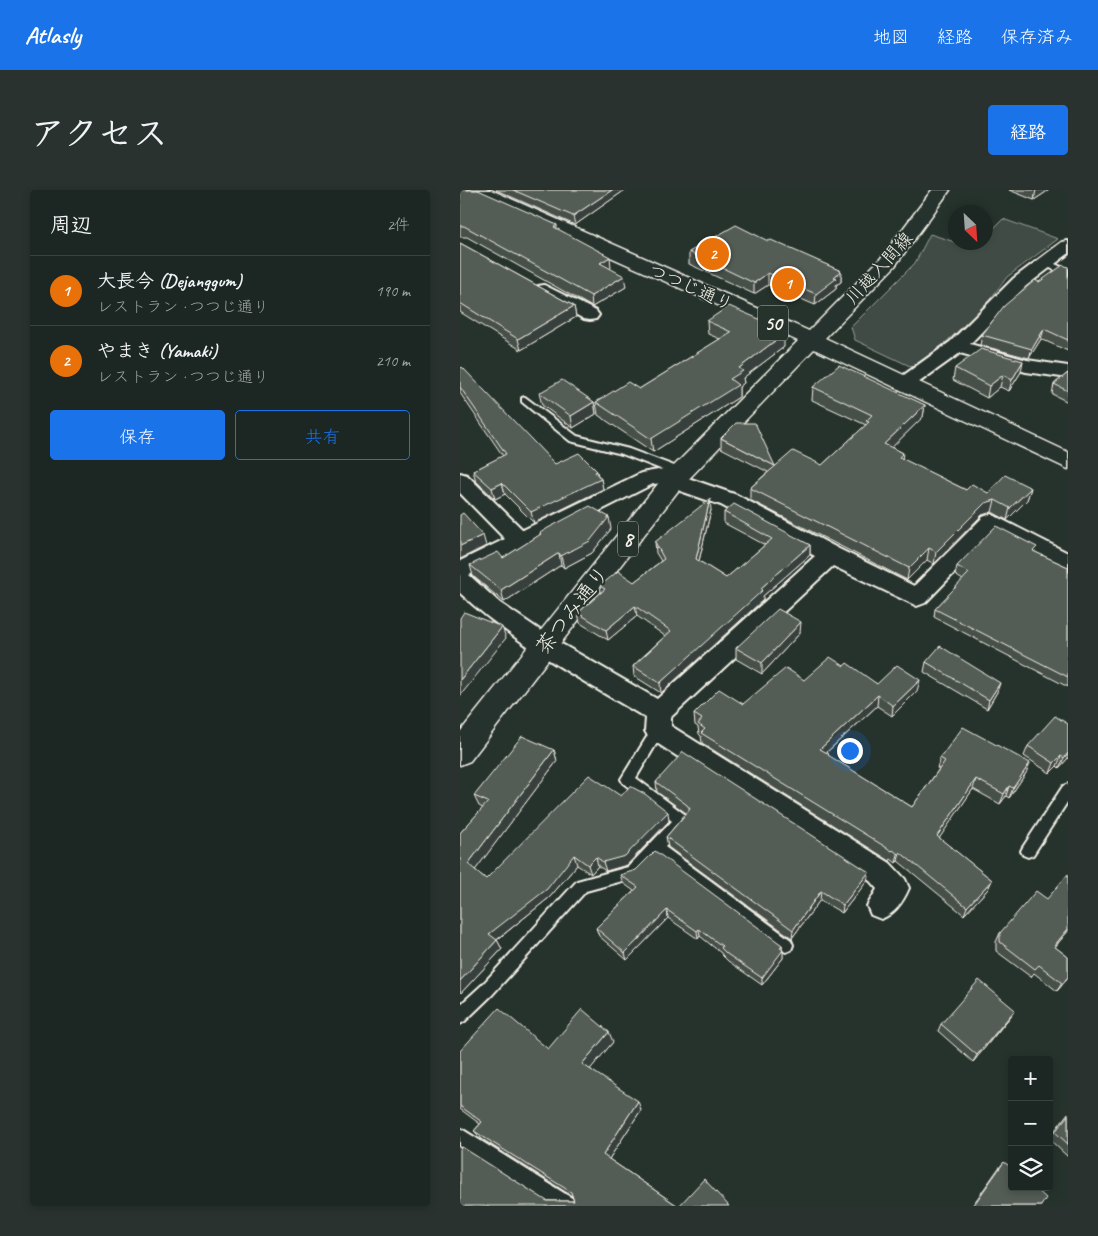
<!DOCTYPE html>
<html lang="ja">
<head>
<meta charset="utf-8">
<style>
  :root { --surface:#1c2622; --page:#29322f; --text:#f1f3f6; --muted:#a0a5a5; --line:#3a4340; --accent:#1a73e8 }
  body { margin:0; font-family:Caveat,"Klee One",sans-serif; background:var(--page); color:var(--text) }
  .controls { position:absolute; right:15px; bottom:15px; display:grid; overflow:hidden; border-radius:5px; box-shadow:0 2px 8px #0003 }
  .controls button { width:45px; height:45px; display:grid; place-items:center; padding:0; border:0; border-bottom:1px solid var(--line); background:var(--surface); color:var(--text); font:25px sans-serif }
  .compass { position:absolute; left:488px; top:15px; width:45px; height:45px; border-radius:50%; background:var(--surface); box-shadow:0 2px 8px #0003; rotate:155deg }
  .you { position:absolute; left:389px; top:560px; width:18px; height:18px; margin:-12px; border:4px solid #fff; border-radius:50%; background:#1a73e8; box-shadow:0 0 0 8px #1a73e833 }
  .badge { display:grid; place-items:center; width:32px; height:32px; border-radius:50%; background:var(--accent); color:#fff; font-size:16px; font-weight:700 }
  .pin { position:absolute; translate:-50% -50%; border:2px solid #fff; box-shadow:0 1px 5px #0006 }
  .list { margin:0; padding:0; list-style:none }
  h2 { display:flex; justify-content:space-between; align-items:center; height:65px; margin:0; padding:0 20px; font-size:21px }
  h2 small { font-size:16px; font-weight:400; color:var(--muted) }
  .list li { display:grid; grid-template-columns:32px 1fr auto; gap:15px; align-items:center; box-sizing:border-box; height:70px; padding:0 20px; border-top:1px solid var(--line) }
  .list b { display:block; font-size:19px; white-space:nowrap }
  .list p { margin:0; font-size:16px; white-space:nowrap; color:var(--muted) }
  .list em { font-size:16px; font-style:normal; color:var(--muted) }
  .actions { display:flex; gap:10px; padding:15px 20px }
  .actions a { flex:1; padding:11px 0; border:1px solid var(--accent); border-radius:5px; text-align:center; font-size:18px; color:var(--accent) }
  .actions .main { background:var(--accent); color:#fff }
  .icon { flex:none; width:28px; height:28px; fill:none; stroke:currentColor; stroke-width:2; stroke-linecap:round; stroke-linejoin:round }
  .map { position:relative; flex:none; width:608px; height:1016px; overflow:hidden; border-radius:5px }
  header { display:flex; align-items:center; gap:30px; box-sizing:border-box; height:70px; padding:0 25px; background:var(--accent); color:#fff }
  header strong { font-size:24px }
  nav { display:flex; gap:28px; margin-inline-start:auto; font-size:18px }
  .intro { display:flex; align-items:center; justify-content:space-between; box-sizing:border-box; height:120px; padding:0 30px }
  h1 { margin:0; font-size:35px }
  .button { padding:12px 22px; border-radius:5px; background:var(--accent); color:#fff; font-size:18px; font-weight:700 }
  main { display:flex; gap:30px; padding:0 30px }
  aside { flex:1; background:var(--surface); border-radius:5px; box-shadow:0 2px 8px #0003 }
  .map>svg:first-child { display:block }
</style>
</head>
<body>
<header>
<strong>Atlasly</strong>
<nav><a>地図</a><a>経路</a><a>保存済み</a></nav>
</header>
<div class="intro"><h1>アクセス</h1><a class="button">経路</a></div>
<main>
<aside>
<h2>周辺<small>2件</small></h2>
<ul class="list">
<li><span class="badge" style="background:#e8710a">1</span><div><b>大長今 (Dejanggum)</b><p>レストラン · つつじ通り</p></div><em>190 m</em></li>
<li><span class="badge" style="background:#e8710a">2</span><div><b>やまき (Yamaki)</b><p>レストラン · つつじ通り</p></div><em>210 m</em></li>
</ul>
<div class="actions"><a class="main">保存</a><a>共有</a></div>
</aside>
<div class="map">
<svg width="608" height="1016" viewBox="0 0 608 1016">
  <rect width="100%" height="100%" fill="#26332d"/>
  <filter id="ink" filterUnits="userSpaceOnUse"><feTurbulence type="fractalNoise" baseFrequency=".02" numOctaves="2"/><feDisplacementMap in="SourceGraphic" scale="10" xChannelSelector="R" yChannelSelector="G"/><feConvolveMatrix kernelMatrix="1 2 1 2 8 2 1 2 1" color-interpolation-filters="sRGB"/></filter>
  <g filter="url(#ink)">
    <path fill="#414b45" stroke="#9a9e96" d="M543,29L598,49L547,87L525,116L483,155L452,177L395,150L391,137L455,73L470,44L513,58L519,53L526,52V46Z"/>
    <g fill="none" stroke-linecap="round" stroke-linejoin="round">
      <defs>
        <path id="lane" d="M584,69L608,80V86L581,74L580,72Z
          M65,207L117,246L169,259L225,280L226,283L221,287L162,264L110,251L62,212V208Z
          M198,536L203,537L204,541L176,588L227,626L229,630L205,657L331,750L333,755L331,760L326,762L321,760L196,667L177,687L126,701L32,805L5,831L0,834V815L22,795L117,691L168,677L212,631L163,593L161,589L193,537Z
          M608,594V611L573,665L568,667L563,665L561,661L563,657L603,596Z
          M0,938L115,1010L118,1016H94L0,956Z"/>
        <path id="street" d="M608,51V64L566,96L510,154L567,170L608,176V188L566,182L500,163L451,198L444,200L437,198L434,194L437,190L490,152L554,88L602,52Z
          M84,95L136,121L139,125L136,129L130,130L124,129L78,104L75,100L78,96Z
          M221,276L228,278L231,283L228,288L277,305L379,359L454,396L523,327L531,324L608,363V381L533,343L465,413L457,416L373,376L211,527V536L430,673L445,689L449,698C443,712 435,724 421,729L411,725L407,716L417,699L410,691L189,548L185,541L186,528C122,490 55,454 0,403V371L45,349L0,303V283L7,285L63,340L181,283ZM204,293L206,296L261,315L355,366L197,509L93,449L40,413L9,385L70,358L72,355L193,294Z"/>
        <path id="primary" d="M7,0H31L349,141L421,68L472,0H490L435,76L365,148L608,262V279L354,159L221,297L10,571L0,575V542L205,285L338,151L10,4Z"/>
      </defs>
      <use href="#lane" stroke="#f4f1e8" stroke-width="4"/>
      <use href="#street" stroke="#f4f1e8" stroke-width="4"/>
      <use href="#primary" stroke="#f4f1e8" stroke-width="3"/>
      <use href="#lane" fill="#26332d" fill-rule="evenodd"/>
      <use href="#street" fill="#26332d" fill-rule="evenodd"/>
      <use href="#primary" fill="#26332d" fill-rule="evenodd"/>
    </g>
    <path fill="#474f49" stroke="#f4f1e8" d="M0,0L97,35V39L151,78L150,79L166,97L132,117L7,47H0Z
      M36,0H165L115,35Z
      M549,0H589L574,10Z
      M308,51L381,81V92L376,95V99L355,115L308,95L294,104L229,74V62Z
      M0,53L114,116L116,127L61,160L0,122Z
      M608,77V161L581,149L569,168L520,155L522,145L579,92Z
      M247,131L315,140L324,157L283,188L284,193L279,197V207L193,262L138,225L136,212L179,199L260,149L248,144Z
      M495,178L561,182L549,201L540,197L527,208L493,190Z
      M0,179L95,274L138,285L141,289L143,299L74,333L45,304L35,309L16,291L13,281L43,266L0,203Z
      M608,183V212L592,204L594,194Z
      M353,197L465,215L463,227L432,257L443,263L442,269L506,300L528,303L571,298L567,310L547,330L532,322L522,325L474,374L467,370L447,390L290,310V298L308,282L261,258V248L315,276L362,275L406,235L352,210Z
      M79,203L134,212L136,224L113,238L82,215Z
      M251,320L239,371L266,388L305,355L264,333V322L350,355V365L303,406V410L201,503L174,486L173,476L205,446L177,426L148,450L120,433L118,423L141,402L140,396L174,392L201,371L196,363L195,352Z
      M151,339L132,363L104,378L101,375L44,412L13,386L10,375L43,368L80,345V343Z
      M575,362L608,377V497L474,427L475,419L503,390L495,385L497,376Z
      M340,443L302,484L276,469V458Z
      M466,472L537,502L527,519L464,482Z
      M384,476L417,494L457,501L432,526L417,516L366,563L369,566L452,617L479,579L477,578L480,568L566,583L549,608L546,606L540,614L513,599L479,648L532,690L528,699L504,725L438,671L436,673L431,669L430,671L242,553L241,546L239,544L238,537L235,535L234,524L283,514L344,490Z
      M608,534V568L599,578L597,576L590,583L564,566L568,556Z
      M94,560L97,571L15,680L26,689L161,606L209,631L167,675L146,681L138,676L131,684L117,675L90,707L37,750L42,759L1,803L0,802V643L23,618L19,616L14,606Z
      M196,592L407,691L382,723L360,710L332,748L208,657L206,647L226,623L197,602Z
      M160,685L322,755L323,768L302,795L268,771L262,765L261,763L240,746L238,749L208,728L167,770L139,746L136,738L174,701L163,693Z
      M608,741L595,757L608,767V788L597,801L574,783L571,787L536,761V752L540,743Z
      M555,820L550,827L513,872L478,841L481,834Z
      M153,852L130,879L181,920L149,969L218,1016L87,1011H114L112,1006L22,949L14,941L20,934L0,919V861L88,859Z
      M608,923V967L589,949V948Z
      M544,972L581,1016H512L538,979Z"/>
    <path fill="#39403c" stroke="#f4f1e8" d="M152,0H165L115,35L113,26Z
      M576,0H589L574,10Z
      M150,67L151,78L141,84L140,73Z
      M381,81V92L376,95V99L355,115L356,104L374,87Z
      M308,83V95L294,104V93Z
      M164,86L166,97L132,117L131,106Z
      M114,116L116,127L61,160L58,149Z
      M584,139L581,149L569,168L572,159Z
      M324,144V157L283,188L284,193L279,197V207L193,262L191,249L270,189L279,178Z
      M563,171L561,182L549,201L552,190Z
      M543,185L540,197L527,208L529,196Z
      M134,212L136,224L113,238L111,226Z
      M465,215L463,227L423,266L424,254Z
      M443,263L441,275L439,267Z
      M137,281L139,290L141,289L143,299L74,333L71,322Z
      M42,293L45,304L35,309L32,298Z
      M571,298L567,310L547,330L550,318Z
      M250,309L251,320L237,379L236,369Z
      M535,310L532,322L522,325L474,374L476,362L525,313Z
      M149,327L151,339L132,363L104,378L101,366Z
      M23,345L26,356L0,369V356Z
      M350,355V365L303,406V410L201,503L200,493L301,398Z
      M469,358L467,370L447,390L449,378Z
      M99,363L101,375L44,412L41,400Z
      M175,416L177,426L148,450L146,440Z
      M341,432L340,443L302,484V473Z
      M42,437L46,448L0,506V490Z
      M460,490L457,501L432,526L433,516Z
      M540,493L537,502L527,519L529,510Z
      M418,505L417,516L359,569L360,559Z
      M94,560L97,571L13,683L8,674Z
      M608,563V568L599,578L604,568Z
      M601,566L597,576L590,583L594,573Z
      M570,573L566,583L549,608L553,598Z
      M516,589L513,599L474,656L477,646Z
      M549,596L546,606L540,614L544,604Z
      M208,622L209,631L167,675L146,681L143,672Z
      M440,662L438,671L436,673L438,664Z
      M114,665L117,675L90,707L34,752L29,744Z
      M136,667L138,676L131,684L128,675Z
      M409,682L407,691L382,723L383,715Z
      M532,690L528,699L504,725L507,717Z
      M361,701L360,710L332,748L333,740Z
      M207,720L208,728L167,770L165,763Z
      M239,739L240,746L238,749L237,741Z
      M608,739V741L589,764L594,756Z
      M37,750L42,759L1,803L0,801V791Z
      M322,755V762L323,760V768L302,795V788Z
      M608,787V788L597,801L602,793Z
      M555,820L550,827L513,872L517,865Z
      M149,842L153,852L127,883L122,874Z
      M178,911L181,920L147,972L143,965Z"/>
    <path fill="#525c55" stroke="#f4f1e8" d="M0,0H18L97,35L94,37L150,67L140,73L164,86L131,106L4,36H0Z
      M53,0H152L113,26Z
      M276,35L308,51L311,50L381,81L374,87L377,88L356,104L308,83L294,93L229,62Z
      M0,53L114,116L58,149L0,113Z
      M603,75L608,77V150L584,139L572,159L522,145L544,116L575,90L579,92Z
      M269,116L315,136L312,138L324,144L279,178L283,181L270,189L278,195L191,249L136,212L168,192L179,199L271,142L247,131Z
      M521,159L563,171L552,190L543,185L529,196L495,178Z
      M379,175L465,215L424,254L443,263L439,267L506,300L512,294L528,303L545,285L571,298L550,318L535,310L525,313L476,362L469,358L449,378L290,298L333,261L362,275L409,232L406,231L412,225L353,197Z
      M2,177L95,274L119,263L137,281L135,282L141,289L71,322L42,293L32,298L13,281L46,264L0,197V179Z
      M608,183V201L594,194Z
      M102,190L134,212L111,226L79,203Z
      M276,233H295L315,276L261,248Z
      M250,309L236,369L266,388L312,349L264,322L274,314L350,355L301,398L303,400L200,493L173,476L211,441L175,416L146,440L118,423L145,399L140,396L158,381L174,392L204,369L195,352Z
      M130,316L149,327L130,351L101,366L99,363L41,400L10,375L38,362L43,368L81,344L80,343L88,338Z
      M3,323L23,345L0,356V325Z
      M536,336L577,357L573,361L608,377V487L475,419L509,383L497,376Z
      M318,419L341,432L302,473L276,458Z
      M4,422L42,437L0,490V428Z
      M480,456L540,493L529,510L466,472Z
      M370,467L384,476L387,473L417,494L437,475L460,490L433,516L418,505L360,559L369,564L368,565L452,617L485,571L480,568L503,537L570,573L553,598L549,596L544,604L516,589L477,646L532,690L507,717L440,662L438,664L433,660L432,661L241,543L245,539L238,534L242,529L234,524L259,499L283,514L326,478L344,490Z
      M595,526L608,534V563L604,568L601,566L594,573L568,556Z
      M62,546L94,560L8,674L26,689L129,585L161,606L170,596L185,604L208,622L165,666L143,672L136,667L128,675L114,665L87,699L29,744L37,750L0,791V643L28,612L14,606Z
      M223,562L409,682L383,715L361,701L333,740L206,647L230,619L227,615L196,592Z
      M195,661L322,755L320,758L323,760L302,788L267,764L261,758L262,756L239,739L237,741L207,720L165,763L136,738L178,697L160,685L176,680Z
      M608,684V739L594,756L608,767V787L602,793L579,775L575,779L540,752V743L576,701L587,709Z
      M519,790L555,820L517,865L481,834Z
      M39,818L88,859L122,819L149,842L122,874L178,911L143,965L218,1016H0V959L2,957L87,1011H114L111,1002L14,941L22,932L0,916V861Z
      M608,925V954L595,942Z
      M544,972L552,978V997H574L586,1008L581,1016H513Z
      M244,989L269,1016H219Z"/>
  </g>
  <g text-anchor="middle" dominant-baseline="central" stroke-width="4" stroke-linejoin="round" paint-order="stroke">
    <g font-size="18" fill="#f4f1e8" stroke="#26332d">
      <text transform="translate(419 78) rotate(-48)">川越入間線</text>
      <text transform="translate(231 97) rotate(24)">つつじ通り</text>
    </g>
    <g fill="#26332d" stroke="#b6b8b0" stroke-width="1">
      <rect x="298" y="115.5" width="30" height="35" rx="4"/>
      <rect x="158" y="331.5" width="20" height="35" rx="4"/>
    </g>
    <g font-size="20" font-weight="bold" fill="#f4f1e8">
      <text x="313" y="133">50</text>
      <text x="168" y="349">8</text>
    </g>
    <g font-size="21" fill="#f4f1e8" stroke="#26332d">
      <text transform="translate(112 420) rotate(-52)">茶つみ通り</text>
    </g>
  </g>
</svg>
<div class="controls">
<button>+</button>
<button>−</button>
<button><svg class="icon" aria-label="layers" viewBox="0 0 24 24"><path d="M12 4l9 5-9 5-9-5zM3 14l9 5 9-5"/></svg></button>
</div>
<svg class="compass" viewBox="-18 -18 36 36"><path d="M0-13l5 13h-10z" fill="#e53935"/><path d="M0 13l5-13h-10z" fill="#a0a5a5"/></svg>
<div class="you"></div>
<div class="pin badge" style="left:328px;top:94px;background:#e8710a">1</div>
<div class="pin badge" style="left:253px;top:64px;background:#e8710a">2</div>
</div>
</main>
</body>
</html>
